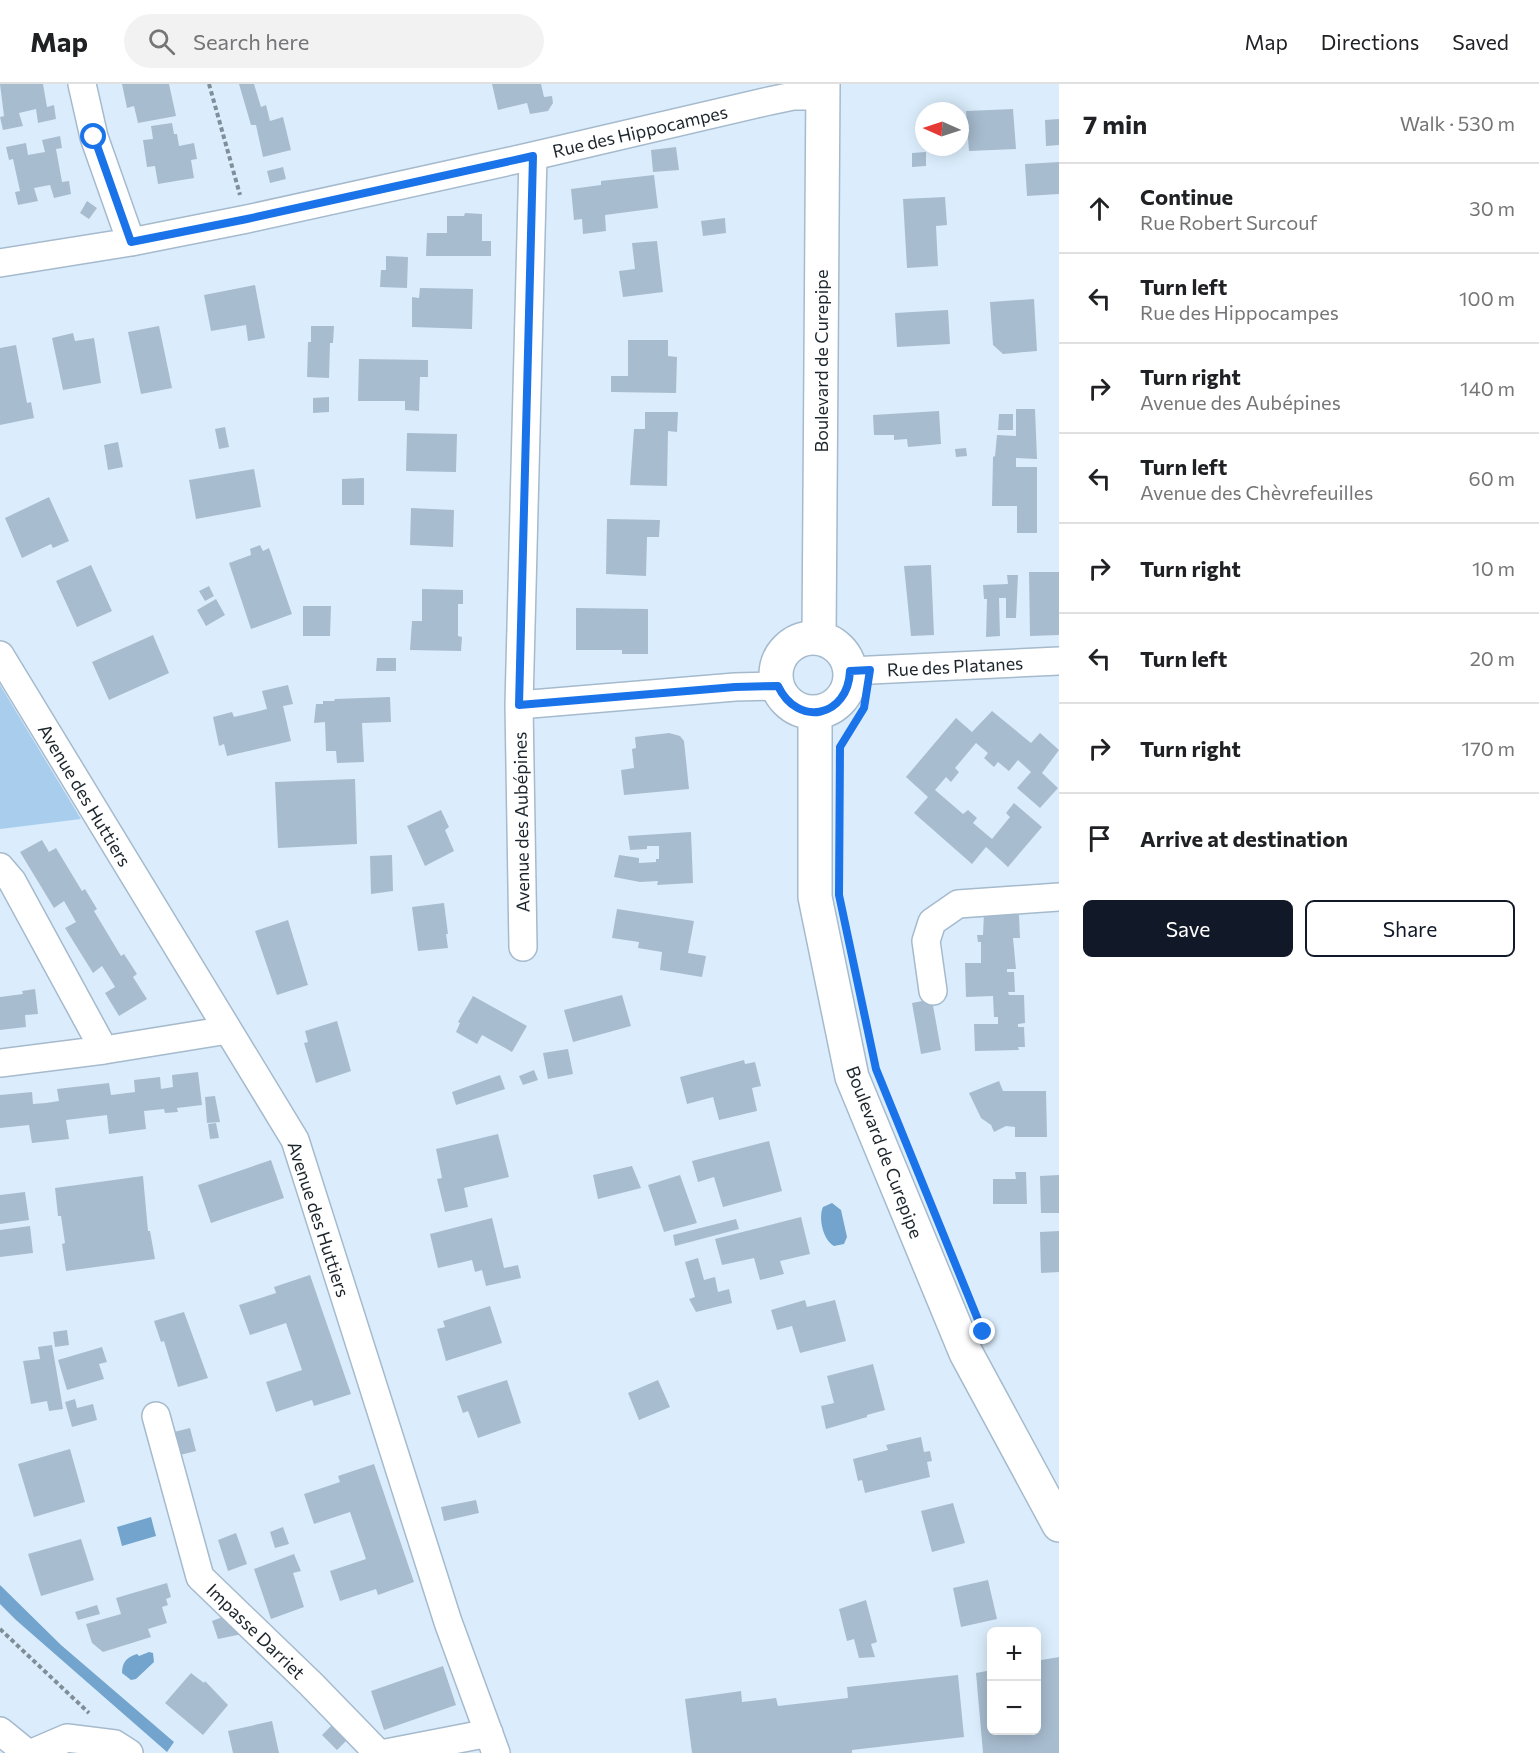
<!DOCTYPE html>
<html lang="en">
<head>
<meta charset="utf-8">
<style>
  :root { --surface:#fff; --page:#f2f2f2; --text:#202124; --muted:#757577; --line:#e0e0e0; --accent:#111827 }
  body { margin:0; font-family:Commissioner,sans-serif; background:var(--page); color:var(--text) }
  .controls { position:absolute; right:18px; bottom:18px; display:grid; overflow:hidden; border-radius:9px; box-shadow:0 3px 15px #0003 }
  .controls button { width:54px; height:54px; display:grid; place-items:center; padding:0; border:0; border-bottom:2px solid var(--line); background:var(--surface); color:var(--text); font:30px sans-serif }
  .compass { position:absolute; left:915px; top:18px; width:54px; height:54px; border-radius:50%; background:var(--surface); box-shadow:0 3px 15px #0003; rotate:273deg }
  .stop { position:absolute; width:18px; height:18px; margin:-14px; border:4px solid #1a73e8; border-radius:50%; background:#fff }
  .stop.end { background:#1a73e8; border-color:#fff; box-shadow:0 2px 6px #0008 }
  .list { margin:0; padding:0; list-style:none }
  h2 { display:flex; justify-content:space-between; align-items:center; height:78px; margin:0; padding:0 24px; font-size:26px }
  h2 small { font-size:20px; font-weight:400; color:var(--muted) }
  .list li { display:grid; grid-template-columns:39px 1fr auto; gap:18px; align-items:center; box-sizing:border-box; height:90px; padding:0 24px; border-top:2px solid var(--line) }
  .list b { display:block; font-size:22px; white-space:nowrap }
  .list p { margin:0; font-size:20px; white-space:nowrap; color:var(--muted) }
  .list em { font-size:20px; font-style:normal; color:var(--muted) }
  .actions { display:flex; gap:12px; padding:18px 24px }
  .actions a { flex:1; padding:14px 0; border:2px solid var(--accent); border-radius:9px; text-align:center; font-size:21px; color:var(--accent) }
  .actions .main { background:var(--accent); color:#fff }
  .icon { flex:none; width:33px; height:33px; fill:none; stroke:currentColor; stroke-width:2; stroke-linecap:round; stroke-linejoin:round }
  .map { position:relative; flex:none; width:1059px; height:1669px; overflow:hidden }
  header { display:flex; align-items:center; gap:36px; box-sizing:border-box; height:84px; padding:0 30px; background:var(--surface); border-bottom:2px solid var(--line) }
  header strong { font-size:28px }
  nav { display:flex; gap:33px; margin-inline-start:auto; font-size:21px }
  .search { width:420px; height:54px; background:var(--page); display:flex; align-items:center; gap:15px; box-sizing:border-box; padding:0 21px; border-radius:33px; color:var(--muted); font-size:22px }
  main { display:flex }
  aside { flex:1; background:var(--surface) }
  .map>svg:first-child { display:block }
</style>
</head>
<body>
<header>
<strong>Map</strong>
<div class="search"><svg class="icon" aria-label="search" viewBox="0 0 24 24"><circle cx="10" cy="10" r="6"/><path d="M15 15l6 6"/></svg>Search here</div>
<nav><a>Map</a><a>Directions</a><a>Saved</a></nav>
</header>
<main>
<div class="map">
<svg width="1059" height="1669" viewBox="0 0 1059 1669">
  <rect width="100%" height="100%" fill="#dbedfc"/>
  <path fill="#a8cded" d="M0,601L81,735L0,745Z"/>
  <path fill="#72a4cd" d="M832,1119L841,1126L847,1153L844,1160L834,1162C823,1156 818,1134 823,1123Z
    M151,1433L156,1452L122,1462L117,1443Z
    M0,1501L61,1561L174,1658L167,1668L16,1536L0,1520Z
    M149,1568L153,1569L154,1578L136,1595L131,1596L122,1589C122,1578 127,1573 137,1570L139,1572Z"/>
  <path fill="#a7bccf" d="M0,0H43L47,23L54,21L56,35L38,39L36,25L19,29L23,42L3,46L0,33L4,32Z
    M122,0H169L176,32L138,39L134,22L127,24Z
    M239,0H254L261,23L266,21L270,37L283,33L291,66L263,73L256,41H251Z
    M492,0H541L544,13L552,12L553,19L548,27L530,30L527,19L498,26Z
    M1013,25L1016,65L969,67L966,27Z
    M1059,35V61L1046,62L1045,36Z
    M172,39L174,50H177L179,62L194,59L197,75L191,76L194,94L158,100L155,82L147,83L143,56L153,55L151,42Z
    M60,52L62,64L56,65L62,98L69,97L71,110L54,114L50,101L34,104L38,117L18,121L15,108L20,107L13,75L9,76L6,63L26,59L28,71L45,68L42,56Z
    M676,63L679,86L653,88L651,66Z
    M926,68V82L912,83V69Z
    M1059,78V110L1027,112L1025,80Z
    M283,83L286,95L270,99L267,87Z
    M654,91L658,124L605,131L606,147L583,150L582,135L574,136L571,105L601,101V97Z
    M945,113L947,141L936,142L938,182L907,184L903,115Z
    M87,117L97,124L89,135L80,129Z
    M465,129L482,130V157H491V172H426L427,149H447V132H464Z
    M725,134L726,149L703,152L701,137Z
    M657,157L663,208L623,213L619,187L635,185L632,159Z
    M386,172L408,173L407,204L380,203L381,186H386Z
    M255,201L265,254L248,257L246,241L211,247L204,211Z
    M420,204L473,205L472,245L412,243V213L419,214Z
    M1034,215L1037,267L1003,270L993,261L990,218Z
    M948,226L950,260L897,263L895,229Z
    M159,242L172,304L141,310L128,248Z
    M311,242H334L333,259H330L329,294L307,293L308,258H311Z
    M73,249L75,257L94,254L101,299L63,306L52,254Z
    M628,256H668V272L677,273L676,309L611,308V292H628Z
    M16,261L27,319L31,318L34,334L0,341V264Z
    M359,275L428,276V293H420L419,327L405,326V317H358Z
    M329,313V328L313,329V314Z
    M1016,325H1035L1037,375L1016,374V383H1037V449H1017V422H992L993,373L995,372L997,351L1016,352Z
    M939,327L941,360L908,363L907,355L894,356V351H874L873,331Z
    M645,328H678L677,348L668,347L667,402L630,401L634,345H645Z
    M999,330H1013V346H998Z
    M225,343L229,363L219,365L215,345Z
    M407,349L457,350L456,388L406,387Z
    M118,358L123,383L108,386L104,361Z
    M966,364L967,372L956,373L955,365Z
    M254,385L261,423L196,435L189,396Z
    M364,394V421H342V395Z
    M49,413L69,457L53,464L51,460L22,474L5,434Z
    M411,424L454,426L453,463L410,461Z
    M607,435L660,436L659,453H647L646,492L606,490Z
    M260,461L263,467L269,464L292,530L251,545L229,479L251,471L250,465Z
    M91,481L112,527L77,543L56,497Z
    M931,481L934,551L911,552L904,482Z
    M1029,488H1059V551L1030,552Z
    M1007,491H1018L1016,534H1006V514H999L1000,552L986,553L987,515H984L983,501L1008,500Z
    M209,502L214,512L205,517L199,507Z
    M422,505L463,506V520H458V552L462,553L461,567L410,566L412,537H422Z
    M216,515L225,531L206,542L197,526Z
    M303,522H331L330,552H303Z
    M576,524L648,525V570H622V566H576Z
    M153,551L169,589L109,616L92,578Z
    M377,574H396V587H376Z
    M288,601L293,620L283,622L291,657L227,672L224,660L219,662L213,633L232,628L234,633L267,625L262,607Z
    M390,613L391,638L362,639L364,678L337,679L336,667H326L325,638L314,639L316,620H323V617H334L335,615Z
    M992,627L1031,659L1040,649L1059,666L1042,689L1058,704L1040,724L1017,704L1031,688L1018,676L1009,687L998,678L994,683L984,674L988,669L976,659L955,684L959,688L951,698L946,693L935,706L963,730L968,726L977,734L973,739L992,755L1010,733L1006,729L1014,719L1042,743L1008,783L986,763L972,780L914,729L928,713L906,693L956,634L972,648Z
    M669,649L680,652L684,657L689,705L624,711L621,686L634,684L632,665L636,664L635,653Z
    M355,695L357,760L278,764L275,698Z
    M441,726L449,743L445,746L454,767L425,782L407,742Z
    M691,748L693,799L657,801L658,797L640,798L614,793L619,771L639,774V779L656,778V775H659V762H647V765L630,766L628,752Z
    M42,756L49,768L56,764L82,807L85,805L97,825L94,827L121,872L124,870L137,890L133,893L147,915L119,932L105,909L115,903L114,901L102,882L93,889L65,844L76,838L64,817L54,824L20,768Z
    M392,771L393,807L371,810L370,772Z
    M444,819L448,850H446L448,864L418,867L412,823Z
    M617,825L694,837L688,869L706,872L702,893L660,886L662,868L638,864L639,858L612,854Z
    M984,828H1013V831H1019L1020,854H1013L1016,885H1007V888H1014L1015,908H1008L1009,911H1024L1025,939L1018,940V943H1024L1025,963H1018L1019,966L975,967L974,940H998V933H994L993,912L966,913L965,879H981V858H978L977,851H983Z
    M288,836L308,901L277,911L255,847Z
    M35,905L38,930L25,931L26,943L0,946V913L23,910L22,907Z
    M622,911L631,942L573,958L564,926Z
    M473,912L527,942L512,968L482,951L477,960L456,948L460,939L458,938Z
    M927,916H932L941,966L921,970L912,919Z
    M337,937L351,987L316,999L304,959L308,958L305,947Z
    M568,965L573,990L548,995L543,969Z
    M744,976L745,980L755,978L761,1002L752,1004L757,1027L719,1036L713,1013L687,1020L680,993Z
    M534,986L538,996L523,1001L519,992Z
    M198,988L202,1021L177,1024L178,1028L165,1029L164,1025L144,1027L146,1045L109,1050L107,1031L66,1036L69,1055L32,1059L29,1041L0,1044V1011L32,1008L33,1020L46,1019L59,1017L57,1005L109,999L111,1011L135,1008L134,996L160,993L161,1005L173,1003L172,991Z
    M500,991L505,1005L456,1021L452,1008Z
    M999,997L1003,1007H1046L1047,1053H1015V1043L1006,1042L994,1048L991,1041L981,1034L969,1009Z
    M215,1012L220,1038L207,1039L205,1013Z
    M216,1039L219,1054L210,1055L208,1040Z
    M498,1050L509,1093L464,1104L468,1123L445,1128L437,1095L442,1094L436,1065Z
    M769,1057L782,1107L723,1123L714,1093L698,1098L692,1077Z
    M271,1076L284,1114L211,1139L198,1101Z
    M632,1082L641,1104L598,1115L593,1091Z
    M1015,1088H1026L1027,1120H993V1095H1016Z
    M680,1091L697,1139L664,1148L648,1101Z
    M1059,1091V1129H1041L1040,1092Z
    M143,1092L148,1147H150L155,1175L66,1187L62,1160L65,1159L61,1132H58L55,1104Z
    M25,1108L29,1136L0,1140V1111Z
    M801,1133L810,1170L780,1177L784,1190L760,1196L754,1174L722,1181L715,1155Z
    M492,1134L504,1184L518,1181L521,1194L486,1202L482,1186L475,1188L472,1176L438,1184L430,1150Z
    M736,1135L739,1145L675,1162L673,1151Z
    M30,1142L33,1169L0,1173V1146Z
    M1059,1147V1188L1041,1189L1040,1148Z
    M698,1174L704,1196L715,1193L718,1208L729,1205L732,1219L696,1228L689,1215L695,1213L685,1178Z
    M310,1191L351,1310L314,1322L312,1316L276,1328L266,1298L302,1286L286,1239L250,1251L239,1221L276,1209L274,1203Z
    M805,1216L807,1223L835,1216L846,1257L800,1269L792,1242L777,1246L771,1226Z
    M490,1222L502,1259L446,1277L437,1245L445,1243L443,1237Z
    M184,1228L208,1294L178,1303L164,1257L161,1258L154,1237Z
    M67,1246L69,1261L55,1263L53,1248Z
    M52,1261L63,1325L49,1327L47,1317L31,1320L23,1277L40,1275L38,1263Z
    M102,1263L107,1278L99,1280L104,1295L67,1306L58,1276Z
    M873,1280L885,1326L867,1331V1333L826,1345L821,1322L834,1319L827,1292Z
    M507,1296L521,1339L478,1354L468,1327L463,1329L457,1312Z
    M658,1296L670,1323L639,1336L628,1309Z
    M75,1315L77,1324L93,1320L97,1336L72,1343L65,1318Z
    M190,1344L196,1367L180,1371L174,1348Z
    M921,1353L924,1368L930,1367L932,1377L927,1378L930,1393L865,1409L862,1396L858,1397L853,1375L888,1366L886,1361Z
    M70,1365L85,1418L34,1433L18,1380Z
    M374,1380L414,1498L378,1511L376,1505L340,1517L330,1487L366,1475L350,1428L314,1440L304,1410L340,1398L338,1392Z
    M476,1416L479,1429L444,1437L441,1423Z
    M953,1419L965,1459L932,1468L921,1427Z
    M283,1443L289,1460L275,1464L270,1448Z
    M236,1449L247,1480L228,1487L218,1456Z
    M81,1455L94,1496L41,1512L28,1470Z
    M294,1470L301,1487L293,1489L304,1523L271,1535L254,1485Z
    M988,1496L997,1535L961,1543L953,1504Z
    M167,1499L171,1513L166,1515L168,1521L162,1523L167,1539L148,1545L151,1553L103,1568L92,1559L86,1540L121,1530L116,1514Z
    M866,1516L877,1558L871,1560L875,1573L859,1574L854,1555L847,1557L839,1525Z
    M97,1521L100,1530L78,1536L75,1528Z
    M225,1532L242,1550L218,1555L212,1537Z
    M1059,1573V1669H983L976,1589L992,1586V1647H1036V1577Z
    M443,1582L456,1621L384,1646L371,1607Z
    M191,1589L204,1599L205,1597L228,1621L203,1651L165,1619Z
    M958,1591L964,1653L852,1666V1669H692L685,1615L741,1607L742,1618L776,1614L778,1622L848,1614L847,1603Z
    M272,1637L279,1669H233L228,1647Z
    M333,1640L348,1655L337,1666L322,1651Z"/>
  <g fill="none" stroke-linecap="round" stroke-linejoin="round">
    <defs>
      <path id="minor" d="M82,0L94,53L131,158
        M0,179L131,158L247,135L533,72L769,17L793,12H823
        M0,571L295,1056L448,1538L496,1669
        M850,587L1059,577
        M519,621L735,603L778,602
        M0,783L12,797L104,966
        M523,863L519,621L533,72
        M933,907L926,857L932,838L958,820L1059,813
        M0,979L104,966L228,946
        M156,1332L200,1493L311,1600L378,1669
        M0,1647L27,1669
        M32,1669L67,1654L115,1660L129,1669
        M386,1669L489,1649"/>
      <path id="major" d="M776 591a37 37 0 1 1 74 0a37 37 0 1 1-74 0Z
        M819,554L823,0
        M815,629V813L852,993L966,1269L1059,1441"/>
    </defs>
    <use href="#minor" stroke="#a5bacd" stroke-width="30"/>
    <use href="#major" stroke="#a5bacd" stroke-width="36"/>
    <path stroke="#808e99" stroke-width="4" stroke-dasharray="4.5 3" stroke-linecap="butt" d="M209,0L240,111
      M846,653L864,624L866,611
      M0,1545L89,1629"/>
    <use href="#minor" stroke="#fff" stroke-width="27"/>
    <use href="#major" stroke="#fff" stroke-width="33"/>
  </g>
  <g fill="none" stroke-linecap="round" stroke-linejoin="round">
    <path stroke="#1a73e8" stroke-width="8" d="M94,53L131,158L247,135L533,72L519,621L735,603L778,602C798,644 848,633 850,587L870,586L864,624L840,663L839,811L876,985L983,1248"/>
  </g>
  <g text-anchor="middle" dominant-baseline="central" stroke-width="4.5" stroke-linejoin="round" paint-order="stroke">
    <g font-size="18" fill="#1c252c" stroke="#fff">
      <text transform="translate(640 47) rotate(-13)">Rue des Hippocampes</text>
      <text transform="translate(821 277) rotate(-90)">Boulevard de Curepipe</text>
      <text transform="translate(955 582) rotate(-3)">Rue des Platanes</text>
      <text transform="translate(85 711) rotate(59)">Avenue des Huttiers</text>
      <text transform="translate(521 738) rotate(-91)">Avenue des Aubépines</text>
      <text transform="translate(885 1068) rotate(69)">Boulevard de Curepipe</text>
      <text transform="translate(319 1135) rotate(72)">Avenue des Huttiers</text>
      <text transform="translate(256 1547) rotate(44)">Impasse Darriet</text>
    </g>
  </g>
</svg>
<div class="controls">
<button>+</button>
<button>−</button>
</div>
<svg class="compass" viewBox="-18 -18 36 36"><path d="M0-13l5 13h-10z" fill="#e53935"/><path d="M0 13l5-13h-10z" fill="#757577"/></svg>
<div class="stop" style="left:94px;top:53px"></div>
<div class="stop end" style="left:983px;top:1248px"></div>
</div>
<aside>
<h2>7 min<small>Walk · 530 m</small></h2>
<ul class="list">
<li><svg class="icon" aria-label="ahead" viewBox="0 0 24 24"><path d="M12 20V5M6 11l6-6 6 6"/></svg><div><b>Continue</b><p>Rue Robert Surcouf</p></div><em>30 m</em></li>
<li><svg class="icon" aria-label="left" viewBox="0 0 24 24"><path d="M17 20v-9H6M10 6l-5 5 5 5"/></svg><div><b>Turn left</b><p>Rue des Hippocampes</p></div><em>100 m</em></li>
<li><svg class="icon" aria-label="right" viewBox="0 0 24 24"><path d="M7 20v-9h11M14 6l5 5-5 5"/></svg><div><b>Turn right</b><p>Avenue des Aubépines</p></div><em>140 m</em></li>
<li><svg class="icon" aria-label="left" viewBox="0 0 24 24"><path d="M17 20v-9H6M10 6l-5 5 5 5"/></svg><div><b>Turn left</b><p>Avenue des Chèvrefeuilles</p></div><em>60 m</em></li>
<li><svg class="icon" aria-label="right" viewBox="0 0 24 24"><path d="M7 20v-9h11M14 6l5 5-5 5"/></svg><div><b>Turn right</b></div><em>10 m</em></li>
<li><svg class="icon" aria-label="left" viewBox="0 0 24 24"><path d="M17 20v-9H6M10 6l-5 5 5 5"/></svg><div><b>Turn left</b></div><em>20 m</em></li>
<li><svg class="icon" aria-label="right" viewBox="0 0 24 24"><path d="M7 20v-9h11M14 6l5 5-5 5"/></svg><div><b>Turn right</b></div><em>170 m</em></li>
<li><svg class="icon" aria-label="arrive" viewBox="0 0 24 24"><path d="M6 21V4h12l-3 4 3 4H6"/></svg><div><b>Arrive at destination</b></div></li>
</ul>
<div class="actions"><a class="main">Save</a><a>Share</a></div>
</aside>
</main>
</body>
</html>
